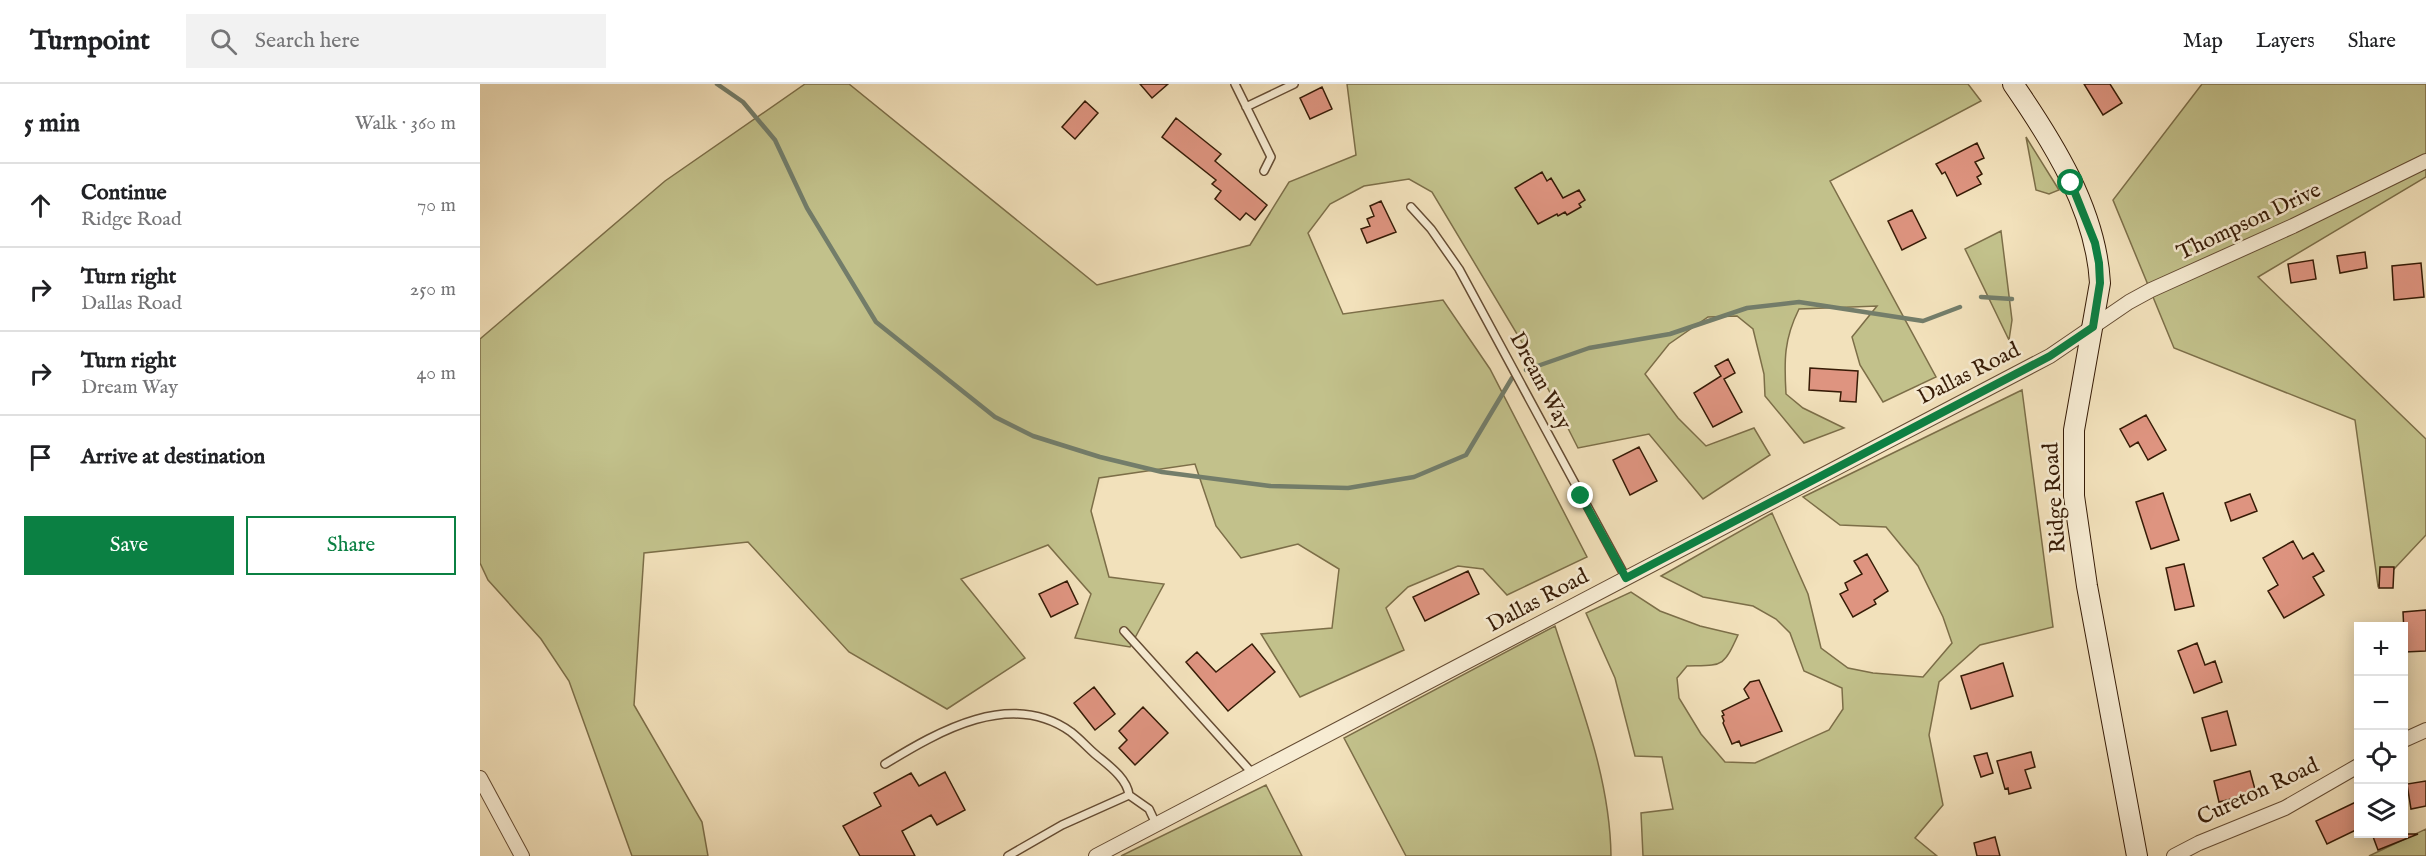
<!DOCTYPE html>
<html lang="en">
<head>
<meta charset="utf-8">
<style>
  :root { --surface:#fff; --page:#f2f2f2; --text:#202124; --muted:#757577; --line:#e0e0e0; --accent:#0b8043 }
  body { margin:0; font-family:"IM FELL English",serif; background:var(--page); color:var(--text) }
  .controls { position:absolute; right:18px; bottom:18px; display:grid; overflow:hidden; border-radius:0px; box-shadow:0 3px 15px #0003 }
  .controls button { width:54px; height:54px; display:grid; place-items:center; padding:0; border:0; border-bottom:2px solid var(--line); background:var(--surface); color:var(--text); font:30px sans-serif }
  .stop { position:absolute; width:18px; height:18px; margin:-14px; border:4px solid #0b8043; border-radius:50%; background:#fff }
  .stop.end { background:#0b8043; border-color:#fff; box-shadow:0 2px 6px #0008 }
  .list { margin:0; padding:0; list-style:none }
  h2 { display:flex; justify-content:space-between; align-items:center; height:78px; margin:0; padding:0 24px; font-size:26px }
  h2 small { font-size:20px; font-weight:400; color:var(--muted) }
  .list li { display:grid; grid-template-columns:39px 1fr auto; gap:18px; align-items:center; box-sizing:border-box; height:84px; padding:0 24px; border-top:2px solid var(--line) }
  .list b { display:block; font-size:22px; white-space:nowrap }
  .list p { margin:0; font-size:20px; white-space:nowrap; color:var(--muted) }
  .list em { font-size:20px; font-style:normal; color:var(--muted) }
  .actions { display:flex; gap:12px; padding:18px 24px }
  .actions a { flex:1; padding:14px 0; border:2px solid var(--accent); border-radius:0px; text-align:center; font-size:21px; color:var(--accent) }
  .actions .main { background:var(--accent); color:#fff }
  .icon { flex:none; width:33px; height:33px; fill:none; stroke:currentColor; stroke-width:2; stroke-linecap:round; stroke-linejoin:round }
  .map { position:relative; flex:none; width:1946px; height:772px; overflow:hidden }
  header { display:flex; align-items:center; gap:36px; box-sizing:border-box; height:84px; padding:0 30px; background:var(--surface); border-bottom:2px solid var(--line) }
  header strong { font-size:28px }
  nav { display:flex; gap:33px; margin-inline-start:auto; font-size:21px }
  .search { width:420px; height:54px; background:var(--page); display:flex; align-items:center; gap:15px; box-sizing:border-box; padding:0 21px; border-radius:0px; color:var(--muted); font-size:22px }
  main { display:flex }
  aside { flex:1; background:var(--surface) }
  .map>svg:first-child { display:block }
</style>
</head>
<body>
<header>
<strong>Turnpoint</strong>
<div class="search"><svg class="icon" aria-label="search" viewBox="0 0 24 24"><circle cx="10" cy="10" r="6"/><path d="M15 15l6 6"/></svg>Search here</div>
<nav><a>Map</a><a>Layers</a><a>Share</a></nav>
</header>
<main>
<aside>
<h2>5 min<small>Walk · 360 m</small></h2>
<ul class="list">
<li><svg class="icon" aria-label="ahead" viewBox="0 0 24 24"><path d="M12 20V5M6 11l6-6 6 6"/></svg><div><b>Continue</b><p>Ridge Road</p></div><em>70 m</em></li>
<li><svg class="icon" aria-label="right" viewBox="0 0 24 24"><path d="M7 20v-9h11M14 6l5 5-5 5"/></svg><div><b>Turn right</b><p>Dallas Road</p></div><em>250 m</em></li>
<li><svg class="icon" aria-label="right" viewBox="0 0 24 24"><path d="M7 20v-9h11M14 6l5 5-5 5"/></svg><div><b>Turn right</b><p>Dream Way</p></div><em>40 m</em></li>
<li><svg class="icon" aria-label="arrive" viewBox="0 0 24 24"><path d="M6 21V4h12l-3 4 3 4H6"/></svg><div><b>Arrive at destination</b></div></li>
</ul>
<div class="actions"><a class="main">Save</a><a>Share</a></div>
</aside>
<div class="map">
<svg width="1946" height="772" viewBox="0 0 1946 772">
  <rect width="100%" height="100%" fill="#f2e1bb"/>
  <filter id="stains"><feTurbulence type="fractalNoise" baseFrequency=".00333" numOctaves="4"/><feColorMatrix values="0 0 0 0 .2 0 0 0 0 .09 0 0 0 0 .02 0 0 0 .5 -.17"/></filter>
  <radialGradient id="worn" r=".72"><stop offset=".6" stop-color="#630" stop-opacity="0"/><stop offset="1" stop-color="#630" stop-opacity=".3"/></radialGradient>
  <path fill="#c2c18b" stroke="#7c6e48" stroke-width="1.5" d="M325,0H369L617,201L770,161L809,98L876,71L867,0H1488L1501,17L1350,97L1456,293L1403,318L1380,281L1372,253L1397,222L1319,225C1304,255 1304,276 1306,310L1323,324L1364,344L1324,359L1285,312L1284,290L1273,245L1257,232L1228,233L1189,260L1165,290L1198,334L1226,362L1274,344L1290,371L1223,415L1169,350L1098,364L1058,285L952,108L929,95L884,102L850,120L828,149L863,230L963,216L1010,285L1107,473L1027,511L1003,485L978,482L928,503L906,524L924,566L820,613L781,550L852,544L859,485L818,460L761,474L736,442L715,380L619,394L611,427L629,493L684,500L650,563L595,554L611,510L568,461L481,495L545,574L467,625L369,568L268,458L164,469L154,621L222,738L228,772H152L89,597L61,555L8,496L0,479V255L185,97Z
    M1722,0H1946V93L1778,193L1946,355V451L1898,502L1875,336L1694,264L1633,116Z
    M1546,53L1579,106L1569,110L1556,106Z
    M1521,147L1532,236L1529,256L1485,165Z
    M1542,306L1573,543L1500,561L1459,598L1449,651L1463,721L1435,754L1457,772H1163L1161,729L1193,725L1182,673L1155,672L1135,594L1106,529L1151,508L1180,527L1220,542L1258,551C1243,584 1243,581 1207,582L1197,594L1199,614L1221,650L1245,678L1275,679L1349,646L1363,625L1362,604L1324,587L1310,549L1296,535L1273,522L1223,513L1181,492L1292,429L1328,510L1341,564L1368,584L1393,589L1443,593L1472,559L1463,533L1438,482L1406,443L1360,441L1323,413Z
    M1075,542C1099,617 1130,692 1131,772H926L864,654Z
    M786,701L822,772H641Z
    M1946,745V772H1889Z"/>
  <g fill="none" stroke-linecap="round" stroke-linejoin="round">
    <path stroke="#737d6a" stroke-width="4.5" d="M237,0L263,18L295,56L327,124L396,238L515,333L553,352L620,373L682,388L790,402L868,404L934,393L986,371L1032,294
      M1501,213L1532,215
      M1046,286L1109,264L1190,250L1267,224L1319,218L1443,237L1480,223"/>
  </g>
  <path fill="#de9480" stroke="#361b06" stroke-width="1.5" d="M660,0H688L672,14Z
    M1604,0H1630L1642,19L1623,31Z
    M842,3L852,25L830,35L820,14Z
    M605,17L618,29L595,55L582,43Z
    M696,34L741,70L735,77L787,121L775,136L766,129L760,136L735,115L741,107L732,100L736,96L682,53Z
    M1497,59L1504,74L1495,78L1502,90L1497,93L1501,100L1477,112L1465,88L1462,90L1456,80Z
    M1062,88L1067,97L1071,94L1083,114L1099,106L1105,116L1099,120L1101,123L1087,131L1085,128L1078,132L1077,130L1058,140L1035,104Z
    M901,117L916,148L887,159L881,145L890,142L887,135L894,132L890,122Z
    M1432,126L1446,154L1422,166L1408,137Z
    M1885,168L1887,184L1860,189L1857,172Z
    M1833,176L1836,195L1811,199L1808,180Z
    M1941,179L1944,213L1914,216L1912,182Z
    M1248,275L1255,289L1244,295L1262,328L1233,343L1214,309L1241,292L1235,282Z
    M1330,284L1378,287L1376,318L1360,317L1361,308L1329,306Z
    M1666,331L1686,366L1668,376L1658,358L1650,363L1640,345Z
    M1159,363L1177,397L1150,411L1133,376Z
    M1683,409L1699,456L1671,465L1656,418Z
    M1770,410L1777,427L1751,437L1745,419Z
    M1813,457L1823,475L1833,469L1844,487L1833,493L1844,511L1804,534L1788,507L1798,501L1783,474Z
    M1387,470L1408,507L1394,516L1396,520L1373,533L1360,510L1368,506L1365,499L1382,490L1374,477Z
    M1704,480L1714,522L1695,526L1686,484Z
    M1900,483H1914L1913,504H1899Z
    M988,487L999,510L945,537L933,513Z
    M587,497L598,520L571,533L559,510Z
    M1946,526V567L1925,568L1923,528Z
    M1717,559L1725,581L1735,577L1742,598L1714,609L1698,567Z
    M772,560L795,588L748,627L706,578L717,568L736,588Z
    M1523,579L1533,612L1491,625L1481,592Z
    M1279,596L1302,647L1261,662L1259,657L1252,660L1243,639L1244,637L1242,632L1244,631L1242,627L1269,614L1264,605L1270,598Z
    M614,603L635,630L615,646L594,619Z
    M663,623L688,649L655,681L639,664L647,656L639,647Z
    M1747,627L1756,661L1731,667L1722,634Z
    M1551,668L1555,683L1545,686L1551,704L1529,710L1528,704L1525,705L1517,677Z
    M1507,669L1513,689L1501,693L1494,672Z
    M1770,687L1776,709L1739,718L1734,697Z
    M465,688L485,726L457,741L451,731L422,747L435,772H380L363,742L401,722L394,709L431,689L439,702Z
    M1946,697V722L1931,725L1927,700Z
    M1878,717V745L1847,760L1836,737Z
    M1892,750H1938L1898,766Z
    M1515,753L1520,772H1497L1494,759Z"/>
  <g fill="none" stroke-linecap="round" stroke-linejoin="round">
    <defs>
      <path id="lane" d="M755,0L791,73L784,87
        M766,23L814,0
        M931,123L951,145L979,185L1146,494
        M644,547L773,690
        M405,680C459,647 531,605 591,648C600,655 607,663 615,670C628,681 647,694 649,711
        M528,772L582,741L649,711L669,725L676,740"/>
      <path id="street" d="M1924,656L1946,646
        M0,694L42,772
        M616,772L1570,272L1649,218L1671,206L1813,142L1946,77
        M1694,772L1719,759L1805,724L1878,682"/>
      <path id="secondary" d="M1533,0C1573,58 1616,126 1620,199L1594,346V412L1607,502L1657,772"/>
    </defs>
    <use href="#lane" stroke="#654c33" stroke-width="10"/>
    <use href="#street" stroke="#654c33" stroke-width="16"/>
    <use href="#secondary" stroke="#361b06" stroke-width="22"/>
    <use href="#lane" stroke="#f7ecd3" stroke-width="7"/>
    <use href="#street" stroke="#f7ecd3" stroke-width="14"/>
    <use href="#secondary" stroke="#f7ecd3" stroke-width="20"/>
  </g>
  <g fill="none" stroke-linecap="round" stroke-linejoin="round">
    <path stroke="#0b8043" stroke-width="8" d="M1101,412L1146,494L1570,272L1613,243L1620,199L1619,179L1615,159L1591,99"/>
  </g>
  <g text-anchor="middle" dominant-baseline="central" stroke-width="5" stroke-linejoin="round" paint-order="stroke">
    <g font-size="22" fill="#361b06" stroke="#f7ecd3">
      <text transform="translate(1769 138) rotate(-25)">Thompson Drive</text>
      <text transform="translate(1489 290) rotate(-27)">Dallas Road</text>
      <text transform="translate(1060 297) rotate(62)">Dream Way</text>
      <text transform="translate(1575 414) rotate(-94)">Ridge Road</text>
      <text transform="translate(1058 517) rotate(-28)">Dallas Road</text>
      <text transform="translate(1778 708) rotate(-25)">Cureton Road</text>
    </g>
  </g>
  <rect width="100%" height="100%" filter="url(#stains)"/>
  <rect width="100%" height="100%" fill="url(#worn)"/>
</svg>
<div class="controls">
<button>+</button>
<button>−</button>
<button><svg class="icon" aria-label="locate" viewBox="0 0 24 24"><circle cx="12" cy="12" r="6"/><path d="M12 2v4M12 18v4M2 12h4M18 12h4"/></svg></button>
<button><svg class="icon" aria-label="layers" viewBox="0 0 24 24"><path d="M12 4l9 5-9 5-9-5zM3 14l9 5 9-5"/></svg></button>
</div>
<div class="stop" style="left:1591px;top:99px"></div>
<div class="stop end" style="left:1101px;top:412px"></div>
</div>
</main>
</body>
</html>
